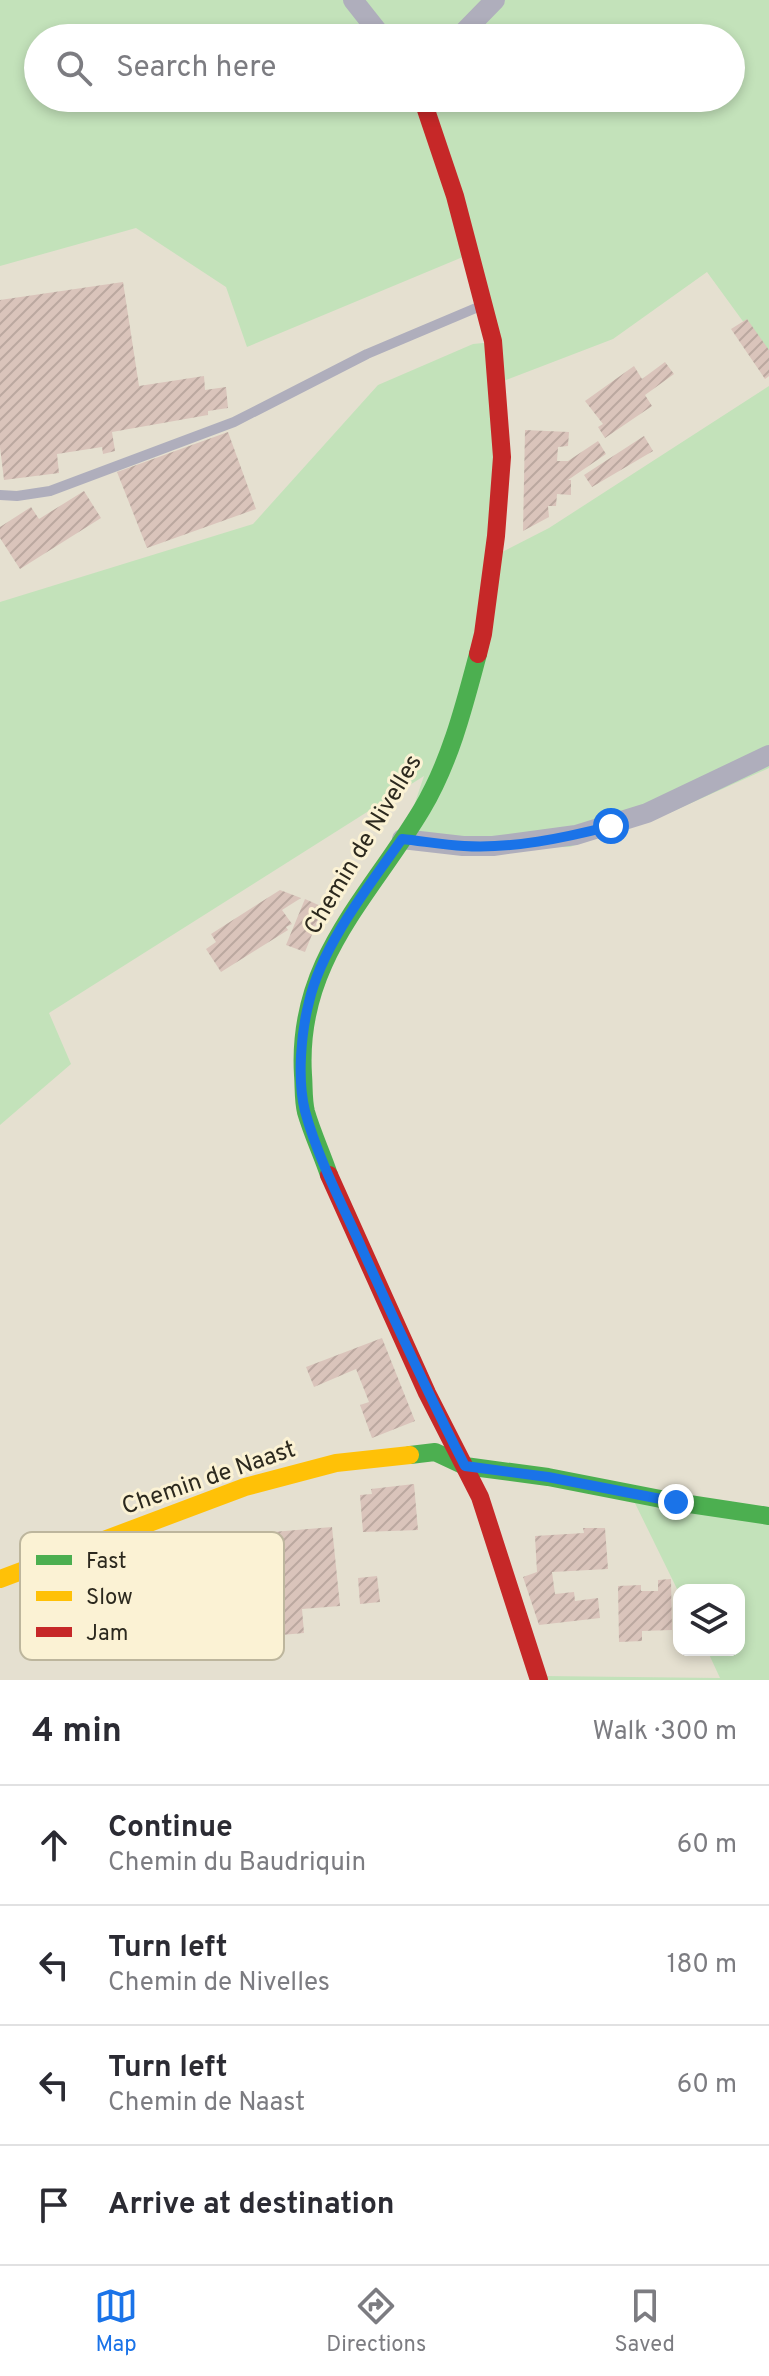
<!DOCTYPE html>
<html lang="en">
<head>
<meta charset="utf-8">
<style>
  :root { --surface:#fff; --page:#f7f7f7; --text:#2b2b33; --muted:#7c7c81; --line:#e1e1e2; --accent:#1a73e8 }
  body { margin:0; font-family:Overpass,sans-serif; background:var(--page); color:var(--text) }
  .controls { position:absolute; right:24px; bottom:24px; display:grid; overflow:hidden; border-radius:16px; box-shadow:0 4px 12px #0003 }
  .controls button { width:72px; height:72px; display:grid; place-items:center; padding:0; border:0; border-bottom:2px solid var(--line); background:var(--surface); color:var(--text); font:40px sans-serif }
  .stop { position:absolute; width:24px; height:24px; margin:-18px; border:6px solid #1a73e8; border-radius:50%; background:#fff }
  .stop.end { background:#1a73e8; border-color:#fff; box-shadow:0 2px 8px #0008 }
  .list { margin:0; padding:0; list-style:none }
  h2 { display:flex; justify-content:space-between; align-items:center; height:104px; margin:0; padding:0 32px; font-size:34px }
  h2 small { font-size:26px; font-weight:400; color:var(--muted) }
  .list li { display:grid; grid-template-columns:52px 1fr auto; gap:24px; align-items:center; box-sizing:border-box; height:120px; padding:0 32px; border-top:2px solid var(--line) }
  .list b { display:block; font-size:30px; white-space:nowrap }
  .list p { margin:0; font-size:26px; white-space:nowrap; color:var(--muted) }
  .list em { font-size:26px; font-style:normal; color:var(--muted) }
  .icon { flex:none; width:44px; height:44px; fill:none; stroke:currentColor; stroke-width:2; stroke-linecap:round; stroke-linejoin:round }
  .map { position:relative; flex:none; width:769px; height:1680px; overflow:hidden }
  .search { position:absolute; background:var(--surface); box-shadow:0 4px 12px #0003; left:24px; right:24px; top:24px; height:88px; display:flex; align-items:center; gap:20px; box-sizing:border-box; padding:0 28px; border-radius:44px; color:var(--muted); font-size:30px }
  .sheet { height:584px; background:var(--surface) }
  nav { display:flex; justify-content:space-around; align-items:center; box-sizing:border-box; height:112px; border-top:2px solid var(--line); background:var(--surface); font-size:22px; color:var(--muted) }
  nav a { display:grid; justify-items:center; gap:4px }
  nav .on { color:var(--accent) }
  .map>svg:first-child { display:block }
</style>
</head>
<body>
<div class="map">
<svg width="769" height="1680" viewBox="0 0 769 1680">
  <defs>
    <pattern id="building-hatch" width="6" height="6" patternUnits="userSpaceOnUse" patternTransform="scale(2)"><rect width="6" height="6" fill="#dac4bb"/><path d="M-1 1l2-2M0 6l6-6M5 7l2-2" fill="none" stroke="#bba8a0"/></pattern>
  </defs>
  <rect width="100%" height="100%" fill="#e5e0d0"/>
  <path fill="#c3e2ba" fill-rule="evenodd" d="M0,0H769V357L707,272L613,339L498,383V554L549,528L769,386V768L669,813L570,847L475,848L404,835L424,776L49,1013L71,1064L0,1125V602L253,524L378,385L473,344L493,342L470,254L247,347L226,287L136,228L0,266ZM38,38H731V98H38Z
    M631,1495L769,1517V1680H544L543,1676L720,1678L707,1650H739V1590H679V1593Z"/>
  <path fill="url(#building-hatch)" d="M123,282L139,386L204,376L205,390L226,387L228,408L208,411V415L112,432L115,451L103,454L102,447L57,454L59,473L4,480L0,447V300Z
    M747,319L769,350V376L765,379L731,329Z
    M665,362L674,374L645,395L652,406L605,438L598,427L603,424L585,401L634,366L642,379Z
    M525,430L569,432L568,446L558,447L557,461H568L598,441L606,454L568,480H571V495L557,494L556,506H548L549,517L523,531Z
    M228,432L256,509L147,548L117,472Z
    M644,436L653,451L592,487L584,475Z
    M84,491L101,518L20,569L0,538V527L31,507L39,519Z
    M280,890L301,898L282,910L292,924L286,927L288,930L221,972L206,949L216,942L211,934Z
    M305,899L323,907L305,952L286,945Z
    M382,1338L415,1421L372,1438L360,1405L369,1402L356,1369L314,1387L306,1367Z
    M414,1484L418,1530L363,1532L360,1495L372,1494L371,1489Z
    M332,1527L340,1606L302,1609L304,1633L270,1636L261,1533Z
    M583,1528H605L608,1569L552,1572L555,1594L574,1592L575,1601L598,1598L600,1618L539,1625L523,1577L537,1572L535,1536L584,1533Z
    M377,1576L380,1602L360,1604L358,1578Z
    M671,1579L672,1630L642,1631V1641L619,1642L618,1586L641,1585V1591H658V1580Z"/>
  <g fill="none" stroke-linecap="round" stroke-linejoin="round">
    <path stroke="#afaebc" stroke-width="10" d="M0,495L17,496L50,491L234,422L367,354L483,305"/>
    <path stroke="#afaebc" stroke-width="20" d="M353,0L383,38
      M458,38L495,0
      M402,839L463,846H493L576,835L647,813L769,755"/>
    <path stroke="#4caf50" stroke-width="18" d="M329,1175C322,1154 312,1133 306,1112C303,1100 304,1087 303,1075C296,961 369,898 422,809C450,762 464,707 478,654
      M410,1455L435,1452L465,1466L548,1477L676,1502L769,1516"/>
    <path stroke="#ffc107" stroke-width="18" d="M0,1579L245,1487L336,1463L410,1455"/>
    <path stroke="#c62828" stroke-width="18" d="M422,98L455,196L493,341L502,457L496,536L483,634L478,654
      M329,1175L427,1393L480,1497L539,1680"/>
  </g>
  <g fill="none" stroke-linecap="round" stroke-linejoin="round">
    <path stroke="#1a73e8" stroke-width="10" d="M611,826C564,838 512,849 464,846C443,845 422,841 402,839C369,886 322,945 309,1002C301,1033 297,1079 305,1111C318,1159 343,1206 363,1251C396,1324 429,1396 465,1466L548,1477L676,1502"/>
  </g>
  <g text-anchor="middle" dominant-baseline="central" stroke-width="6" stroke-linejoin="round" paint-order="stroke">
    <g font-size="24" fill="#2c291e" stroke="#fbf2d4">
      <text transform="translate(364 845) rotate(-59)">Chemin de Nivelles</text>
      <text transform="translate(209 1479) rotate(-19)">Chemin de Naast</text>
    </g>
  </g>
  <rect x="20" y="1532" width="264" height="128" rx="12" fill="#fbf2d4" stroke="#bdb69d" stroke-width="2"/>
  <rect x="36" y="1555" width="36" height="10" fill="#4caf50"/>
  <rect x="36" y="1591" width="36" height="10" fill="#ffc107"/>
  <rect x="36" y="1627" width="36" height="10" fill="#c62828"/>
  <g font-size="22" fill="#2c291e">
    <text x="86" y="1568">Fast</text>
    <text x="86" y="1604">Slow</text>
    <text x="86" y="1640">Jam</text>
  </g>
</svg>
<div class="controls">
<button><svg class="icon" aria-label="layers" viewBox="0 0 24 24"><path d="M12 4l9 5-9 5-9-5zM3 14l9 5 9-5"/></svg></button>
</div>
<div class="stop" style="left:611px;top:826px"></div>
<div class="stop end" style="left:676px;top:1502px"></div>
<div class="search"><svg class="icon" aria-label="search" viewBox="0 0 24 24"><circle cx="10" cy="10" r="6"/><path d="M15 15l6 6"/></svg>Search here</div>
</div>
<section class="sheet">
<h2>4 min<small>Walk · 300 m</small></h2>
<ul class="list">
<li><svg class="icon" aria-label="ahead" viewBox="0 0 24 24"><path d="M12 20V5M6 11l6-6 6 6"/></svg><div><b>Continue</b><p>Chemin du Baudriquin</p></div><em>60 m</em></li>
<li><svg class="icon" aria-label="left" viewBox="0 0 24 24"><path d="M17 20v-9H6M10 6l-5 5 5 5"/></svg><div><b>Turn left</b><p>Chemin de Nivelles</p></div><em>180 m</em></li>
<li><svg class="icon" aria-label="left" viewBox="0 0 24 24"><path d="M17 20v-9H6M10 6l-5 5 5 5"/></svg><div><b>Turn left</b><p>Chemin de Naast</p></div><em>60 m</em></li>
<li><svg class="icon" aria-label="arrive" viewBox="0 0 24 24"><path d="M6 21V4h12l-3 4 3 4H6"/></svg><div><b>Arrive at destination</b></div></li>
</ul>
</section>
<nav>
<a class="on"><svg class="icon" aria-label="map" viewBox="0 0 24 24"><path d="M3 6l6-2 6 2 6-2v14l-6 2-6-2-6 2zM9 4v14M15 6v14"/></svg>Map</a>
<a><svg class="icon" aria-label="directions" viewBox="0 0 24 24"><path d="M12 3l9 9-9 9-9-9zM9 14v-3h6M13 9l2 2-2 2"/></svg>Directions</a>
<a><svg class="icon" aria-label="saved" viewBox="0 0 24 24"><path d="M7 4h10v16l-5-4-5 4z"/></svg>Saved</a>
</nav>
</body>
</html>
